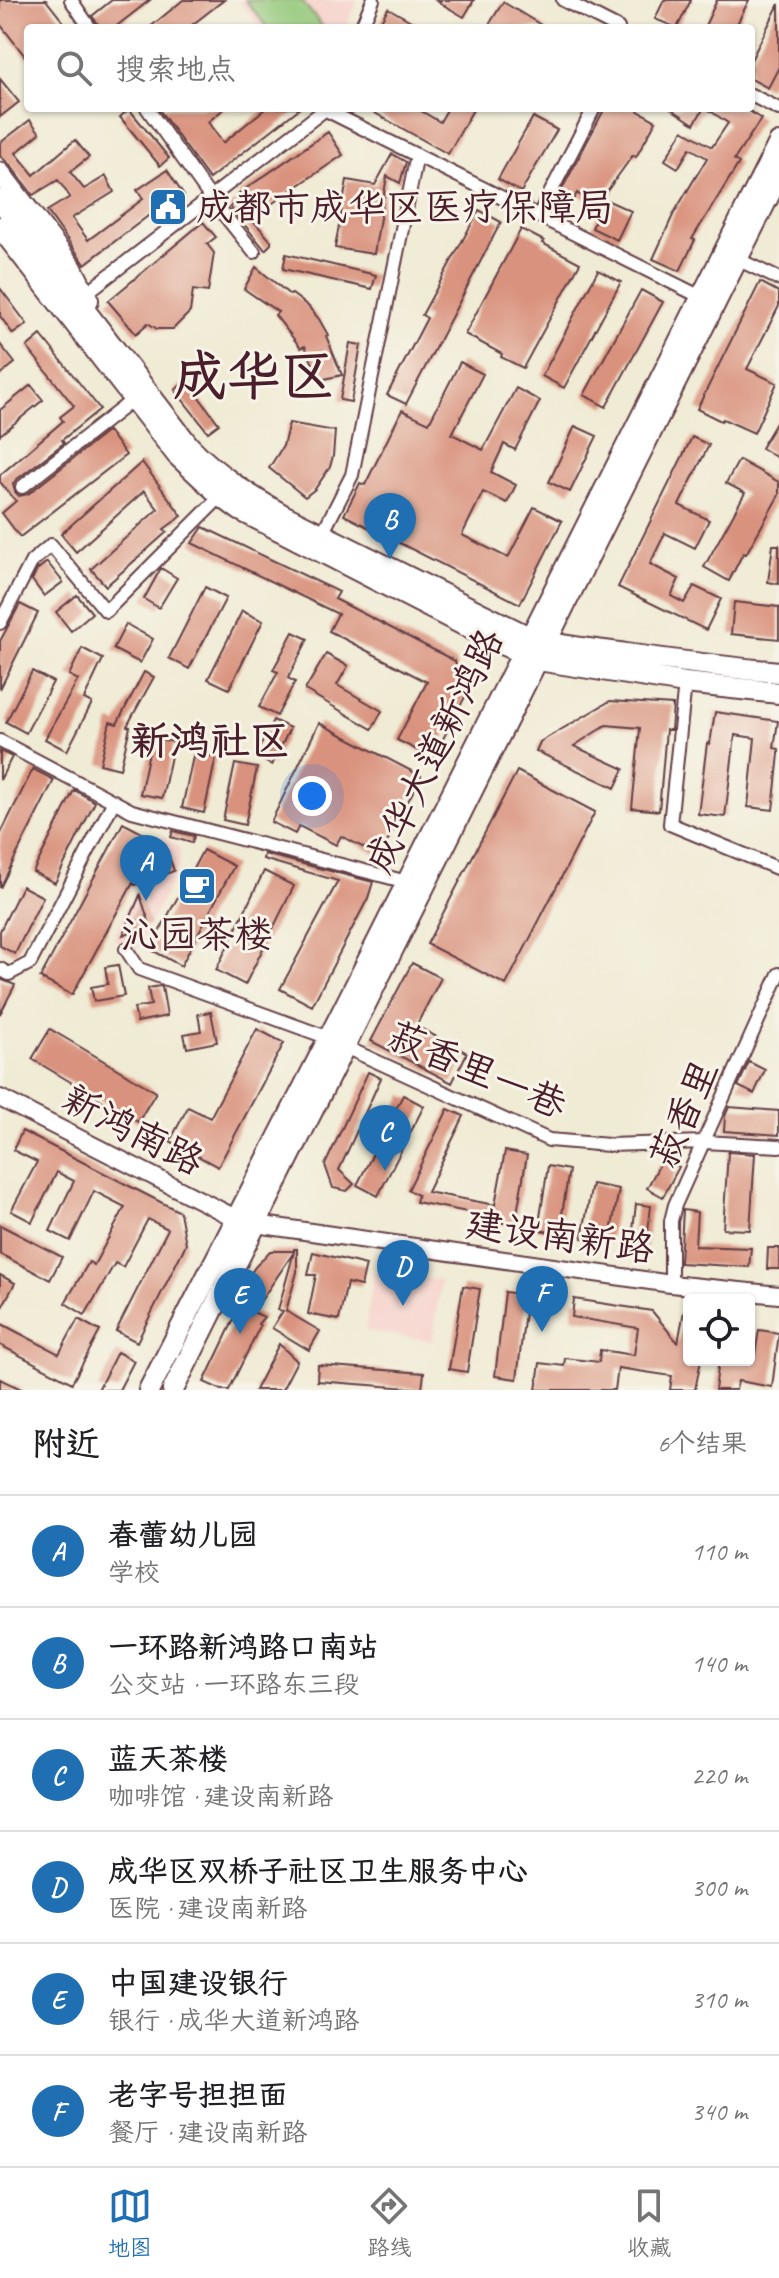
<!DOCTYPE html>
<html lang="zh">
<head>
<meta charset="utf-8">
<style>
  :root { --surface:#fff; --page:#f6f6f6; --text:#202124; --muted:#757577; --line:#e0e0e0; --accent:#1f6fb2 }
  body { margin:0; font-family:Caveat,"LXGW WenKai TC",sans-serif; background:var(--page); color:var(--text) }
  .controls { position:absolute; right:24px; bottom:24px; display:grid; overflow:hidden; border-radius:8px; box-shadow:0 2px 6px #0004 }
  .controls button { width:72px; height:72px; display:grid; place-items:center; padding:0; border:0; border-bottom:2px solid var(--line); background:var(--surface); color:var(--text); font:40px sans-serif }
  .you { position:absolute; left:312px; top:796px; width:28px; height:28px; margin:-20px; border:6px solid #fff; border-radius:50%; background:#1a73e8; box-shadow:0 0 0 12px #1a73e833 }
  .badge { display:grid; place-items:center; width:52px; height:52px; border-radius:50%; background:var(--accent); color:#fff; font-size:26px; font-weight:700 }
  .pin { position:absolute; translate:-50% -66px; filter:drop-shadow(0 2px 4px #0008) }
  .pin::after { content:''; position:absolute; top:42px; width:28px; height:24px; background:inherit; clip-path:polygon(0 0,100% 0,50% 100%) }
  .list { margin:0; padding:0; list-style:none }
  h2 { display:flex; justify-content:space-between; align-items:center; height:104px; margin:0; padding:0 32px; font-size:34px }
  h2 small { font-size:26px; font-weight:400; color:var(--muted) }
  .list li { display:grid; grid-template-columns:52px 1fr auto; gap:24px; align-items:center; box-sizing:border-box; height:112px; padding:0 32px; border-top:2px solid var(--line) }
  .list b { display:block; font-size:30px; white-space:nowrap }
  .list p { margin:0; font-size:26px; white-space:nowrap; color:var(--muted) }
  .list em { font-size:26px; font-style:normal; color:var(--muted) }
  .icon { flex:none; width:44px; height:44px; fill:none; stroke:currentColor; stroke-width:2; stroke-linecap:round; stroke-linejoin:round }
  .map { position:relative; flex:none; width:779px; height:1390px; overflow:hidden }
  .search { position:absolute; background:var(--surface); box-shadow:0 2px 6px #0004; left:24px; right:24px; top:24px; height:88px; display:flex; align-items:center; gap:20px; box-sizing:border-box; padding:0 28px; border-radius:8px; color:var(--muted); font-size:30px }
  .sheet { height:776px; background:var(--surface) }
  nav { display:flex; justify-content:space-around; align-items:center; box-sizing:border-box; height:112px; border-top:2px solid var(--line); background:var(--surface); font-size:22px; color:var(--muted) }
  nav a { display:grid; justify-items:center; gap:4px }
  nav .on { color:var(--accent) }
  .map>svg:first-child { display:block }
</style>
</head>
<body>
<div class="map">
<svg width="779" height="1390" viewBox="0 0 779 1390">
  <rect width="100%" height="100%" fill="#f7f3e8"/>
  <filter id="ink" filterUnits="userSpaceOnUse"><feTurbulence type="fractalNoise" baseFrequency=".0125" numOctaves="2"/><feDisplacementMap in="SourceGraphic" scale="16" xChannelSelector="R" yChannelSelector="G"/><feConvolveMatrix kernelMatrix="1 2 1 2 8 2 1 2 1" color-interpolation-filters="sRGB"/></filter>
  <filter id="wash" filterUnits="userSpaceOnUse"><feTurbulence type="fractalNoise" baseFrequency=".006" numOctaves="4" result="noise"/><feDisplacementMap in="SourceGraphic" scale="32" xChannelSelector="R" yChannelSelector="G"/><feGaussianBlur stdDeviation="1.8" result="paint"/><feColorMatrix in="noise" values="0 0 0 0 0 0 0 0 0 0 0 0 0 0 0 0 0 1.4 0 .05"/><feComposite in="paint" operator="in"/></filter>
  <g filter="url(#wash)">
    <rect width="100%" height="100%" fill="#f0ebd4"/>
    <path fill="#f7d0ca" d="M238,0H358L346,28H260Z
      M162,836L180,848V864L136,950L113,938Z
      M374,1271L441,1280L433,1341L365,1331Z"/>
    <path fill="#92c779" stroke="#6e7352" stroke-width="2" d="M245,0H301L324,28H268Z"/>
    <g id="blocks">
      <path fill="#d9927d" d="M0,0H46L68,28H28V60L0,24Z
        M112,0H150L114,28H101L92,16Z
        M183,0H224L188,28H149Z
        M435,0H474L464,17Z
        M664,0H691L677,28L655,19Z
        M717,0H749L735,28H704Z
        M503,2L546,28H487Z
        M779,4V67L768,88L751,79V60Z
        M388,8L423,28H377Z
        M0,79L19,102L0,117Z
        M158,108H225L208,122L223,143L266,108H300L209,179Z
        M366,108H416L440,122L448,108H474L448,154Z
        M605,108H633L656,121L636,157L633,155L602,198L631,211L617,240L592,228L600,210L577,193L565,215L552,208Z
        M670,108H704L694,124Z
        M706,108H745L761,119L734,160L739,163L692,239L695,240L680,271L653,259L674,213L707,158L690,148L678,168L665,160L683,130L712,147L728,123Z
        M129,109L169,158L160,166L120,117Z
        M533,117L557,130L521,192L498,179Z
        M30,120L40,133L16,153L34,175L75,140L89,157L70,172L84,189L106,176L114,192L72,218L88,240L143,199L137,190L167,170L184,196L154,216L152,213L85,264L47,211L70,197L58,180L33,195L10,165L0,156V143Z
        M328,132L343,155L251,218L271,241V244L265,250L230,207L241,198L238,194Z
        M392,154L406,162L400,183L387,176L374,254L335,248L347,180L375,185Z
        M479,210L501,222L406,404L387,395L427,318L422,315Z
        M203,222L216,237L207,244L214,253L208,292L193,290L190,312L173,329H157L148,323L136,334L108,301Z
        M521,229L544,241L542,243L580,263L523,368L501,357L502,354L465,334Z
        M286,254L376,275L372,289L283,269Z
        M256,267L290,295L292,294L308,306L319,319L328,335L326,336L342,375L320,380L305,346L301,348L275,315L278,312L244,289Z
        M598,270L621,282L564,388L542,376Z
        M760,282L779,292V306L747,369L777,383L754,433L723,419L721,421L697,409Z
        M0,288L27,324L13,334L0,316Z
        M641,290L663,302L606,407L584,395Z
        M41,335L100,409L62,440L64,443L16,480L13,484L15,492L19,496L28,494L108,431L126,455L20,537L2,513L16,501L0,482V475L63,421L60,417L74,406L27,347Z
        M350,343L361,345L351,402L340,400Z
        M0,344L15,363L0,375Z
        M460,362L483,374L452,434L483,450L516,388L540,401L515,450L504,444L491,472L516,485L507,503L483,492L462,535L508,558L534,507L562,521L520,604L344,515L360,483L365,485L402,410L429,423Z
        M187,381L219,424L208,432L175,390Z
        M31,385L43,400L0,435V410Z
        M779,418V459L761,448Z
        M289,423L335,431L333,456L330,467L315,489L305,497L269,468L283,446Z
        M575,426L597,436L570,492L549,482Z
        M692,437L709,445L679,505L709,520L695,548L665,533L650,564L679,579L671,596L684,603L694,586L721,599L706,630L618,587Z
        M739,460L779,482V495L746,554L743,553L729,581L704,567L745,493L726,483Z
        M142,462L182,516L164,529L167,532L106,586L91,569L158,509L144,491L76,552L61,534Z
        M203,527L339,592L335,599L455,661L466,695L433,758L397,740L427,682L329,631L338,614L192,543Z
        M773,545H779V584L768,582Z
        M47,562L63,582L44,596L32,580L37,570Z
        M161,568L177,578L159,608L144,599Z
        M205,587L226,598L189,669L169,658Z
        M77,595L92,613L71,631L56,612Z
        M734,602L779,607V639L731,634Z
        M20,604L38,613L0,689V641Z
        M242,611L263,621L229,689L208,679Z
        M126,624L153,639L140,663L113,649Z
        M293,632L308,639L288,678L295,682L277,716L259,707L278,672L273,670Z
        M82,648L103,659L84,699L92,703L67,751L45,739L78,680L69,675Z
        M326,654L348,666L337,685L382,711L372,729L305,690Z
        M32,671L53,682L26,733L6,722Z
        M144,672L154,677L127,726L130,727L120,769L100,764L110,722L117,724Z
        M610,701L673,705L671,730H666L659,811L632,808L640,728L606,725L574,746L624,769L615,788L536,751L540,742Z
        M715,712L778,721L774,748L779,749V754L773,810L748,807L755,738L735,735L725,817L698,814L707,743L710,744Z
        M273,720L290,728L272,765L255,757Z
        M319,723L421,776L380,856L341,836L336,845L299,826L295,834L271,822Z
        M152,738L174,742L162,798L140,794Z
        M0,751L12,757L0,780Z
        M194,752L216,757L204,813L182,808Z
        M235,764L257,768L245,825L223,820Z
        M33,769L54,780L0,888V835Z
        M517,771L595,812L506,985L427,944Z
        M74,790L95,802L55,883L33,872Z
        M123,823L165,845L174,871L135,885L133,883L72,995L40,978Z
        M173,831L194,836L192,843L171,837Z
        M203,850L234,866L181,966L150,949Z
        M264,854L373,882L368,898L312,1006L280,989L338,881L263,859Z
        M264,871L294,886L245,985L216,970Z
        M22,886L43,897L15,954L0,946V931Z
        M140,895L150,925L123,935Z
        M412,963L441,978L416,1026L467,1053L452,1083L371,1041Z
        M118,965L124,996L94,1001L91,987L108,984L105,967Z
        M0,979L15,985L0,1014Z
        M160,986L162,987L167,1016L137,1022L134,1008L151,1005L148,988Z
        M211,1012L217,1042L187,1048L184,1034L201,1031L198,1014Z
        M50,1029L156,1092L138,1122L32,1059Z
        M257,1029L284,1043L218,1167L170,1141L188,1107L210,1118Z
        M749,1062L765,1070L754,1094L738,1086Z
        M368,1072L381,1078L339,1170L354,1184L347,1191L333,1188L325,1165Z
        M403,1095L424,1106L378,1196L357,1185Z
        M729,1107L779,1111V1135L724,1131L725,1116Z
        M448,1109L464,1116L427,1192L495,1205L505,1151L527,1155L515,1225L492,1221L493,1217L416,1202L418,1195L408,1190Z
        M22,1131L180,1212L186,1244L137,1342L116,1331L168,1229L148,1219L123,1267L115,1263L85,1315L65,1303L89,1262L94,1265L125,1207L94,1191L70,1241L50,1231L74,1181L57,1172L32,1222L11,1211L37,1162L13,1150Z
        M728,1152L755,1154L750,1230L723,1229Z
        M663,1158L679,1167L663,1197L647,1188Z
        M548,1166L569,1170L559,1233L538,1230Z
        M592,1184L619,1189L609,1243L582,1238Z
        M636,1204L651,1206L646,1249L631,1248Z
        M683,1210L697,1212L695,1246L751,1248L749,1267L680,1263Z
        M0,1225L62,1257L50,1280L0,1254Z
        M768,1248H779V1269H767Z
        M294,1249H297V1272L286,1311L320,1331L309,1350L272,1328L283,1311L278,1310L294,1252L253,1312L264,1317L258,1324L260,1326L229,1390H222L204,1382L247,1292L241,1288L255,1267L270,1251H294Z
        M313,1252L366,1265L361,1286L347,1283L339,1320L308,1314L316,1275H308Z
        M0,1275L15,1283L0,1311Z
        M463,1286L480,1289L467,1372L449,1369Z
        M505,1292L527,1295L517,1379L495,1376Z
        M574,1299L652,1311L678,1343L684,1311H689V1360H701L695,1390H670L672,1376L618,1368L615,1390H536L540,1363L564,1366L565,1358L599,1362L600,1350L634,1355L638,1328L572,1317Z
        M78,1319L100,1331L72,1383L0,1345V1323L59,1354Z
        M759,1330L779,1333L772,1387L738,1381L736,1390H715L719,1360H754Z
        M279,1344L297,1361L282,1390H255Z
        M117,1352L134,1361L119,1390H98Z
        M318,1365L424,1373L422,1389L317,1381Z
        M0,1379L23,1390H0Z"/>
    </g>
  </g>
  <g filter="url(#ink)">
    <use href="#blocks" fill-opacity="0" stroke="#633e44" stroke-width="2"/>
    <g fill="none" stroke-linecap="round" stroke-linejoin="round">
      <defs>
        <path id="minor" d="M71,0L90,28
          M563,0L618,28
          M361,28L373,0
          M751,95L779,109
          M147,108L210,197L254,252
          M326,110L701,297
          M539,215L594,108
          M737,259L779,279
          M85,294L327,108
          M22,487L134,399
          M322,534L352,475L417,155
          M0,623L32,561L51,545L106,611L221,496
          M685,683L670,824L779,869
          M0,741L132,811L407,882
          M126,949L139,969L329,1038
          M0,969L9,974L30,963L114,801
          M345,1047L549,1140L609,1145L704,1142L779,1146
          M671,1284V1221L675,1205L779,974"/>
        <path id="tertiary" d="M0,1098L237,1219L256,1224L671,1284L779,1295"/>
        <path id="primary" d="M0,173L72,268L88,300
          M0,200L189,446C217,475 248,495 283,515L529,637C560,647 593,649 626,654C677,661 728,668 779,672
          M0,227L177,455L221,496L240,510L497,642L538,660L685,683L779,693
          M149,1390L329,1038L779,143
          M173,1390L779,175"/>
      </defs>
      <use href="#minor" stroke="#633e44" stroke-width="16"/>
      <use href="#tertiary" stroke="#633e44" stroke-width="20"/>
      <use href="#primary" stroke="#633e44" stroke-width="24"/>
      <use href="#minor" stroke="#fff" stroke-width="12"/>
      <use href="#tertiary" stroke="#fff" stroke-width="16"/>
      <use href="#primary" stroke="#fff" stroke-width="20"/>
    </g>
  </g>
  <defs>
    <symbol id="civic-square" viewBox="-11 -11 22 22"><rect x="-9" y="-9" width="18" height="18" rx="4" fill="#1f6fb2" stroke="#f7f3e8"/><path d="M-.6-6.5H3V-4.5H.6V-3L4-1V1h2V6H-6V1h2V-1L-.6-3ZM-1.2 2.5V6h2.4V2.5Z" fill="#fff"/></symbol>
    <symbol id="cafe-square" viewBox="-11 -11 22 22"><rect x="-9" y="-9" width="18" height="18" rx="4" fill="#1f6fb2" stroke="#f7f3e8"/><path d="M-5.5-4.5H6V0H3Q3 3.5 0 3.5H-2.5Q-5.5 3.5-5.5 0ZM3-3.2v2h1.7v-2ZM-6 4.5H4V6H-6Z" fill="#fff"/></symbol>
  </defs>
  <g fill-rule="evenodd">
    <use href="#civic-square" x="146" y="185" width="44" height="44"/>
    <use href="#cafe-square" x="175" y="864" width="44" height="44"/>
  </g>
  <g text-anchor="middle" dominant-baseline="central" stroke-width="6" stroke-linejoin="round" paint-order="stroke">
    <g font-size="38" fill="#4a1f2b" stroke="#f7f3e8" text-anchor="start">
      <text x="196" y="207">成都市成华区医疗保障局</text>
      <text x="197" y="934" text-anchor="middle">沁园茶楼</text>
    </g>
    <g font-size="38" fill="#4a1f2b" stroke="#f7f3e8">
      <text transform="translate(434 751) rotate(-64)">成华大道新鸿路</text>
      <text transform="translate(477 1070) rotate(23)">菽香里一巷</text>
      <text transform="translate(684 1114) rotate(-66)">菽香里</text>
      <text transform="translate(133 1130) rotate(27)">新鸿南路</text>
      <text transform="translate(560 1236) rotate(8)">建设南新路</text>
    </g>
    <g font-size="40" font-weight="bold" fill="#4a1f2b" stroke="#f7f3e8">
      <text x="210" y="741">新鸿社区</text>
    </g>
    <g font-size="54" font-weight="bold" fill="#4a1f2b" stroke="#f7f3e8">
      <text x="254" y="376">成华区</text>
    </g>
  </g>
</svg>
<div class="controls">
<button><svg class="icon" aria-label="locate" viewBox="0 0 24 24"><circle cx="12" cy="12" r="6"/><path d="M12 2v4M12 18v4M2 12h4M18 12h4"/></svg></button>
</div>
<div class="you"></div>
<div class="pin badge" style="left:146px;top:901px">A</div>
<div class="pin badge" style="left:390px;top:559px">B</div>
<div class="pin badge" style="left:385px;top:1171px">C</div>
<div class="pin badge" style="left:403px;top:1306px">D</div>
<div class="pin badge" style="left:240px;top:1334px">E</div>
<div class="pin badge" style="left:542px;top:1332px">F</div>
<div class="search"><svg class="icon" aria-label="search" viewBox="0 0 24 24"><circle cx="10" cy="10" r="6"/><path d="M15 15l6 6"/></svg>搜索地点</div>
</div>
<section class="sheet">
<h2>附近<small>6个结果</small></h2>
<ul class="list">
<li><span class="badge">A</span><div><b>春蕾幼儿园</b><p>学校</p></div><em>110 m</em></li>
<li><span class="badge">B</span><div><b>一环路新鸿路口南站</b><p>公交站 · 一环路东三段</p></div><em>140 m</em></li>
<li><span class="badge">C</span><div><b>蓝天茶楼</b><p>咖啡馆 · 建设南新路</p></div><em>220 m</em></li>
<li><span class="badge">D</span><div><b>成华区双桥子社区卫生服务中心</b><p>医院 · 建设南新路</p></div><em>300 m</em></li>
<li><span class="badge">E</span><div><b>中国建设银行</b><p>银行 · 成华大道新鸿路</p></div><em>310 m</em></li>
<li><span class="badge">F</span><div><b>老字号担担面</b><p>餐厅 · 建设南新路</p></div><em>340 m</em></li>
</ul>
</section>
<nav>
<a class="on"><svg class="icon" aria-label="map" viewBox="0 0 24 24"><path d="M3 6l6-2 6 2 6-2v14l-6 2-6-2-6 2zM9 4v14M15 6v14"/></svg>地图</a>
<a><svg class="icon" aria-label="directions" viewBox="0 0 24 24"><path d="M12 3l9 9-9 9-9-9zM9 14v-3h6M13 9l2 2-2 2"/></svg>路线</a>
<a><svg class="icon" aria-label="saved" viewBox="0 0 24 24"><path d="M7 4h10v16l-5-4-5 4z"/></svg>收藏</a>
</nav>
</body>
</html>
